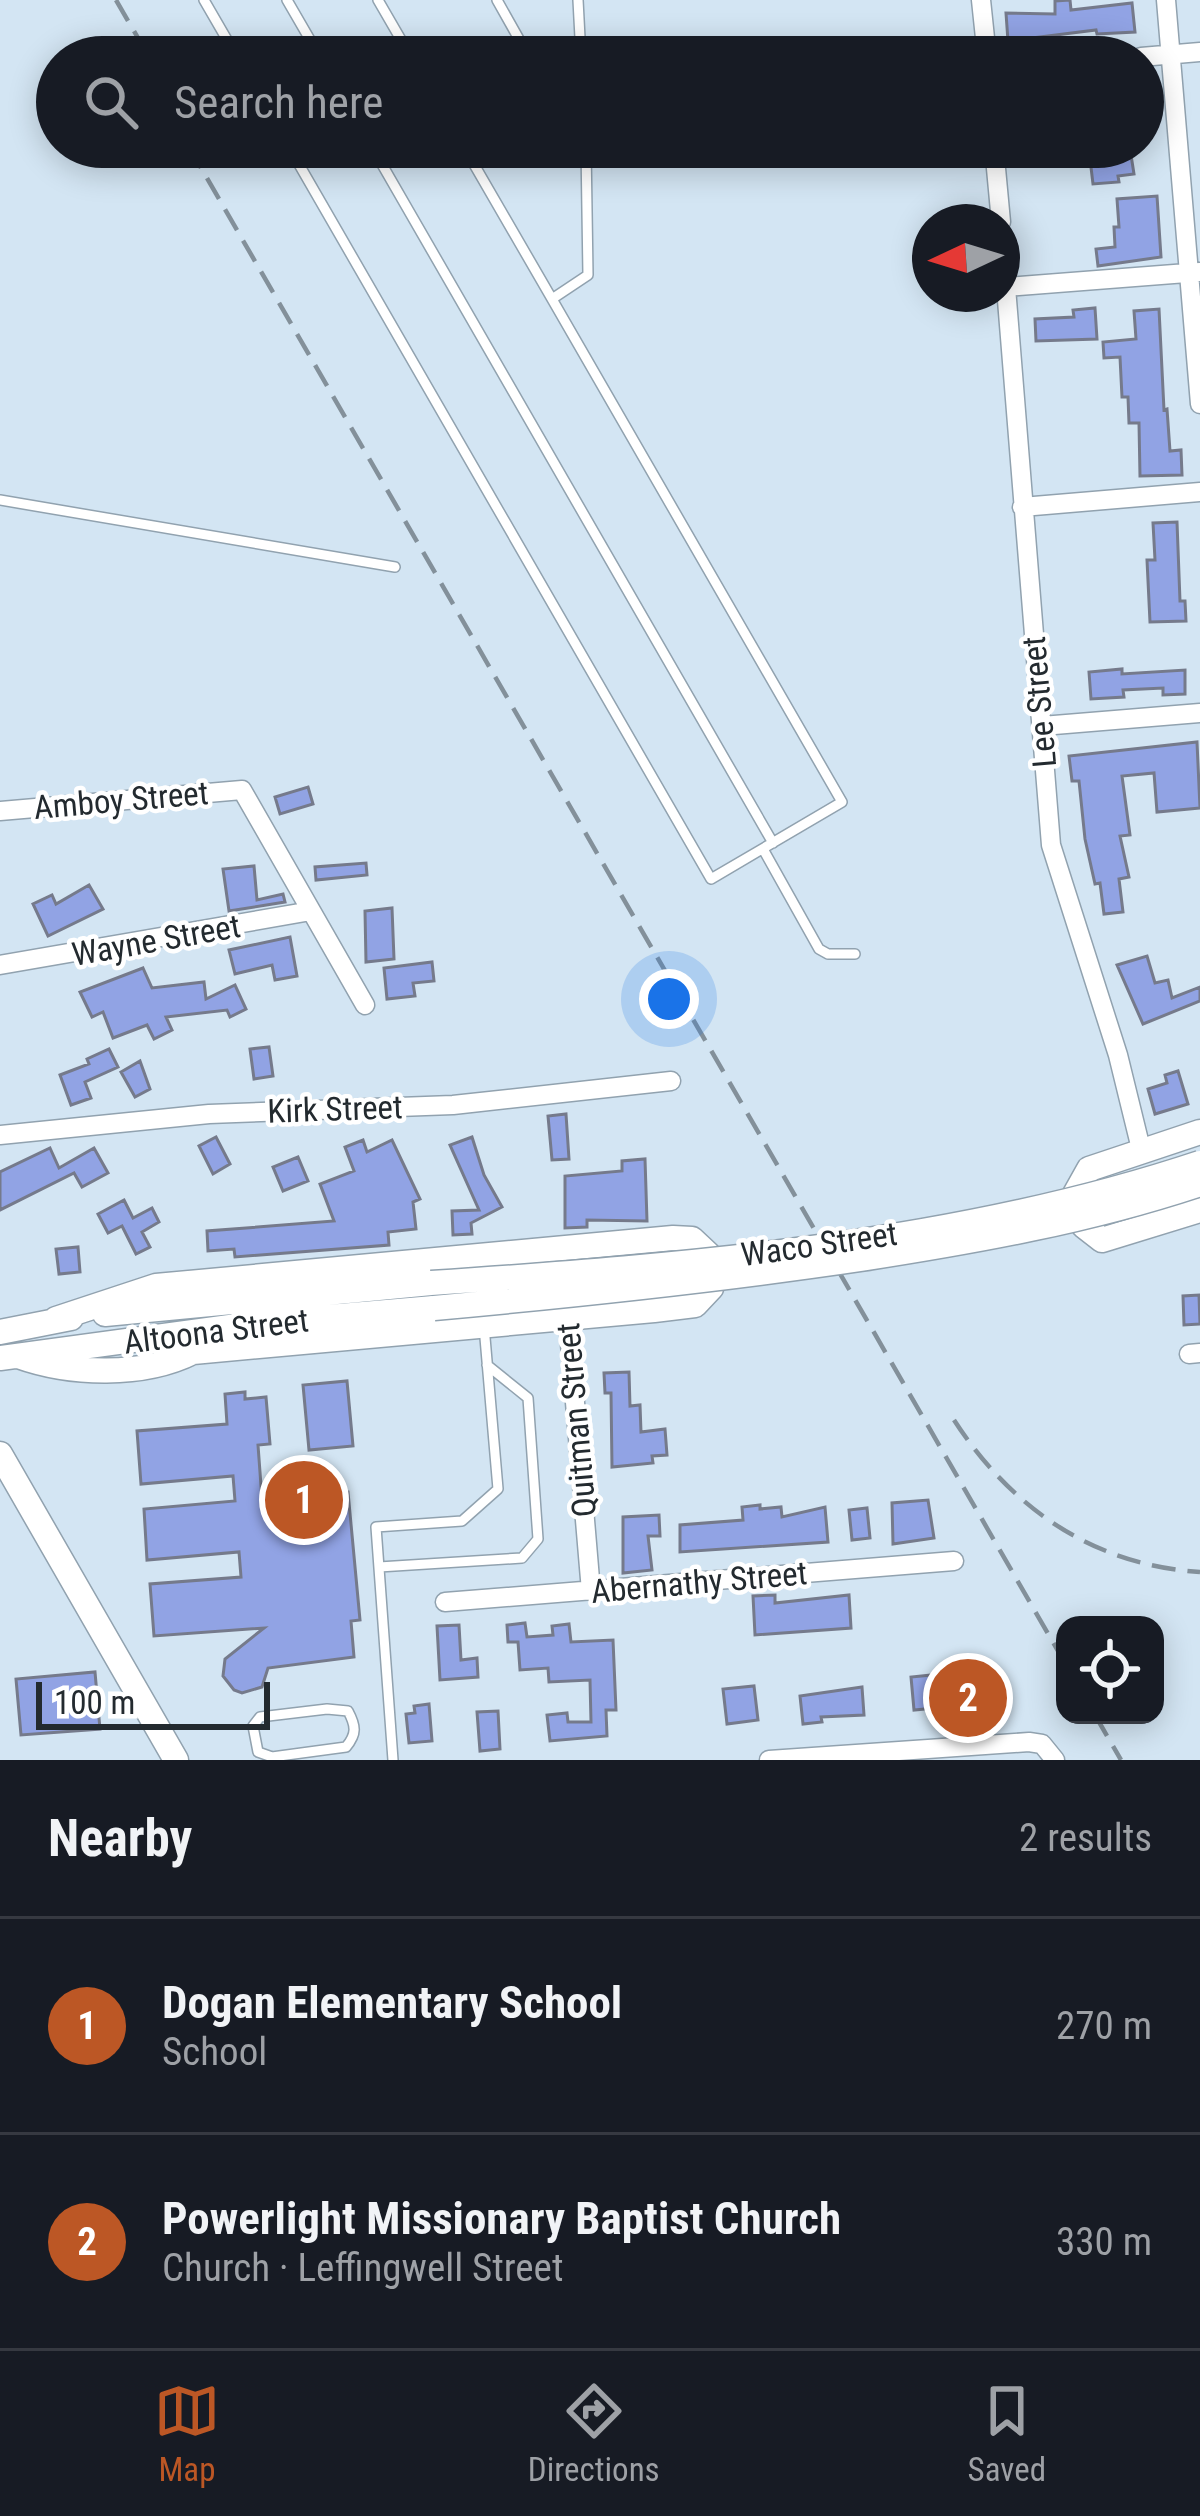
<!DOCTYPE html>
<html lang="en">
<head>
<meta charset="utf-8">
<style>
  :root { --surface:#171b24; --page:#20242c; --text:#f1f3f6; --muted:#9ea1a6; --line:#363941; --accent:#bc5725 }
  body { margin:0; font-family:"Roboto Condensed",sans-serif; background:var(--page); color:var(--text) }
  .controls { position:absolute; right:36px; bottom:36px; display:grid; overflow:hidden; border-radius:24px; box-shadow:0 6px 30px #0003 }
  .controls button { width:108px; height:108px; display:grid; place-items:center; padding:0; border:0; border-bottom:3px solid var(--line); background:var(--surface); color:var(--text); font:60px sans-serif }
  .compass { position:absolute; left:912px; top:204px; width:108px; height:108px; border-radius:50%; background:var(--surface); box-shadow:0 6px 30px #0003; rotate:266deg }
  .scale { position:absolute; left:36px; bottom:30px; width:234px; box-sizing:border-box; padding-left:12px; border:6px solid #232a2f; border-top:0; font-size:33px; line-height:42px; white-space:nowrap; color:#232a2f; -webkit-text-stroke:9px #fff; paint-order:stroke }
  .you { position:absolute; left:669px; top:999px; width:42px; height:42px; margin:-30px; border:9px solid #fff; border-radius:50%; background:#1a73e8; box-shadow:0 0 0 18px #1a73e833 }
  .badge { display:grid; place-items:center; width:78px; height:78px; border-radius:50%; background:var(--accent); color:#fff; font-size:39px; font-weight:700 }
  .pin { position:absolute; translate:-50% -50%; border:6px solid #fff; box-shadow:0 3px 12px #0006 }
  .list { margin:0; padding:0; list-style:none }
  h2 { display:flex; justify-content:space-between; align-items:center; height:156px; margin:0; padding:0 48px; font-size:51px }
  h2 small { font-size:39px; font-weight:400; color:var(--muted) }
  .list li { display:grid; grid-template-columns:78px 1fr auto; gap:36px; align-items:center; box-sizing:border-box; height:216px; padding:0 48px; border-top:3px solid var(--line) }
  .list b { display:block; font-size:45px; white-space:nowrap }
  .list p { margin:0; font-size:39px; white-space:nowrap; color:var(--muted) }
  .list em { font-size:39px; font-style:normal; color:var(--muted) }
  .icon { flex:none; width:66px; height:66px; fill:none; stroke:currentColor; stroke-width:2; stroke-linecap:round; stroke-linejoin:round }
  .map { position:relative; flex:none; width:1200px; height:1760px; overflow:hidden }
  .search { position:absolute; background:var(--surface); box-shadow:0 6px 30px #0003; left:36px; right:36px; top:36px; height:132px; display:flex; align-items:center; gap:30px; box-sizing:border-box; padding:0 42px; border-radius:66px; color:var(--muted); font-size:45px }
  .sheet { height:588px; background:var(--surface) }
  nav { display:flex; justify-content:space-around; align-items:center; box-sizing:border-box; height:168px; border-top:3px solid var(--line); background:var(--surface); font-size:33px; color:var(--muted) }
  nav a { display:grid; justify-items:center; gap:6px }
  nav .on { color:var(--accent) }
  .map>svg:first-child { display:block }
</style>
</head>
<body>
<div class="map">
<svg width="1200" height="1760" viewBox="0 0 1200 1760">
  <rect width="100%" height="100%" fill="#d3e5f3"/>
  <path fill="#91a3e4" stroke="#757a8b" stroke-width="3" d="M1070,0L1071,10L1132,3L1135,32L1097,34L1096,30L1008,41L1006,13L1055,14V1Z
    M1131,155L1134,174L1118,176L1119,182L1093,184L1090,159Z
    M1157,196L1161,257L1098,266L1096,249L1115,247L1114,227H1119L1117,199Z
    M1095,308L1097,339L1036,341L1035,319L1074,317L1073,310Z
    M1159,309L1164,410L1167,409L1170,451L1181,450L1182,475L1140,476L1139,423H1129L1128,397H1122L1120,357L1104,358L1103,342L1136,339L1134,311Z
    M1177,522L1180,601H1185L1186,621L1150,622L1147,560H1155L1153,523Z
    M1122,669V674L1185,670V694L1163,695V688L1123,690L1124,697L1091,699L1089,672Z
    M1197,742L1200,808L1157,812L1154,773L1122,776L1130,835L1120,836L1129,877L1119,879L1123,912L1104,914L1100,883L1095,884L1085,839L1079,781H1072L1069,756Z
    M308,787L313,804L280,814L275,797Z
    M366,863L367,875L316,880L315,867Z
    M254,866L257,900L283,894L285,902L229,911L223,869Z
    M89,885L103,909L48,936L33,904L52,895L56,904Z
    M392,908L394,959L366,962L365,911Z
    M290,937L297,976L275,980L272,965L235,974L229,950Z
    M1147,956L1155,983L1168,980L1172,998L1200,987V1001L1143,1024L1117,965Z
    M432,962L434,981L413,983L415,996L387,999L384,968Z
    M143,968L152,988L204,982L206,999L235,985L246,1009L230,1017L227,1010L166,1017L172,1030L154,1039L147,1025L113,1038L103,1012L92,1017L80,992Z
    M269,1047L273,1076L254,1079L250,1049Z
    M109,1049L118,1067L85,1082L91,1098L71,1105L60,1075L89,1064L87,1059Z
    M140,1061L150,1089L135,1097L121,1072Z
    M1178,1071L1188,1104L1155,1114L1148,1089L1167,1083L1165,1075Z
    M566,1114L569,1159L552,1160L548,1116Z
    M216,1137L230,1164L213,1174L199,1146Z
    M472,1137L484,1175L502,1207L471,1223L472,1234L453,1235L452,1211L479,1210L450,1145Z
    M363,1140L367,1152L392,1140L420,1199L413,1202L416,1229L388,1232L389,1245L235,1257L234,1249L208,1251L207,1231L334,1221L320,1184L354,1171L345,1147Z
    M50,1148L59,1168L94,1148L108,1173L82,1187L74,1173L0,1210V1172Z
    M298,1157L308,1181L283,1191L273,1167Z
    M645,1159L647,1221L587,1220V1227L565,1228V1176L622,1171V1161Z
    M124,1200L133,1218L152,1208L159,1222L142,1232L150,1247L136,1254L122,1226L108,1233L98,1214Z
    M78,1247L80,1272L59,1274L56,1249Z
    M1199,1295L1200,1324L1184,1325L1183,1296Z
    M629,1372L630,1406L640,1405L641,1432L665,1429L667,1455L652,1456L653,1463L612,1467L611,1393H605L604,1373Z
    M347,1381L353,1446L309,1450L303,1385Z
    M245,1392V1399L266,1397L270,1444L258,1445L262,1499L275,1497L276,1520L313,1517L312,1494L348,1492L360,1620L351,1621L354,1657L268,1668L262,1687L242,1693L234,1690L223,1676L225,1659L264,1628L154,1636L150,1584L241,1577L239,1552L147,1560L144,1509L235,1501L233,1476L141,1484L137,1431L227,1424L225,1394Z
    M928,1500L934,1538L893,1544L892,1503Z
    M760,1505V1509L781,1507L782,1517L825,1507L828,1542L680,1552V1525L743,1520L742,1507Z
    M867,1508L870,1538L852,1540L849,1510Z
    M659,1515L660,1536H648L652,1570L623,1573V1517Z
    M775,1595V1603L849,1595L851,1628L755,1635L753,1596Z
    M525,1623L527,1637L553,1635L552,1626L569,1624L571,1642L613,1640L616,1710H606L607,1736L550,1741L547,1715L567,1713L568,1722H591L590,1680L549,1682L548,1668L520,1670L518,1642H508L507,1625Z
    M459,1625L461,1660L477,1658L478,1677L440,1680L437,1626Z
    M977,1665L982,1716L961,1718L956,1667Z
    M95,1672L100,1729L21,1735L16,1679Z
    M932,1675L936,1708L914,1710L911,1677Z
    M754,1686L758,1720L727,1724L723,1689Z
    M862,1687L864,1715L821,1717L822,1722L803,1724L800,1696Z
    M429,1704L432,1741L409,1743L406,1714L415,1713L414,1706Z
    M498,1711L500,1749L480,1751L477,1712Z"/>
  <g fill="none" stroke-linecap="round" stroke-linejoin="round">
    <defs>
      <path id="lane" d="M204,0L237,57
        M287,0L320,57
        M378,0L411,57
        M497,0L529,57
        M578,0L581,57
        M289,147L711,879L842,802L552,299
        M372,147L773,843
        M464,147L552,299L588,275L586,147
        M0,500L395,567
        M763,849L819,949L828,954H855
        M379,1567L522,1558L538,1539L528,1398L487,1365
        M327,1709L348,1711C356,1726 357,1734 346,1747L272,1757L258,1752L253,1726L260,1717Z
        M393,1760L376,1527L462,1521L498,1489L484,1326"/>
      <path id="street" d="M981,0L987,57
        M1166,0L1200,404
        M1141,57L1200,52
        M994,147L1001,222
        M1002,238L1051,845L1118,1055L1142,1153
        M1006,287L1200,272
        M1022,507L1200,492
        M1042,726L1200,713
        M0,811L242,790L365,1005
        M0,965L311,911
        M0,1135L209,1114L453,1105L671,1081
        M567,1308L591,1591
        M1189,1354L1200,1353
        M445,1602L954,1561
        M769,1760L1029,1742L1042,1744L1055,1760"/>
      <path id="secondary" d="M1200,1132L1089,1169L1075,1194L1084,1226L1102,1240L1200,1210
        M105,1314L431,1283
        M0,1332L71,1318
        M18,1356C71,1375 143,1377 193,1352L654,1310L695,1305L711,1288L708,1254L692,1239L673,1238L156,1286L56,1319
        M0,1358L258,1323L434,1308
        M0,1454L176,1760"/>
    </defs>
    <use href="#lane" stroke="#91a2af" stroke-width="12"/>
    <use href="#street" stroke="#91a2af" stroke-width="21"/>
    <use href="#secondary" stroke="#91a2af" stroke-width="27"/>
    <use href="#lane" stroke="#fff" stroke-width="9"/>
    <use href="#street" stroke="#fff" stroke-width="18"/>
    <use href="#secondary" stroke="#fff" stroke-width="24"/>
    <path stroke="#83909a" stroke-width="4.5" stroke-dasharray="24 12" stroke-linecap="butt" d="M116,0L149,57
      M189,147L1065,1663
      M954,1420C1011,1508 1093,1565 1200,1572
      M1095,1715L1121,1760"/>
    <defs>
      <path id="secondary-bridge" d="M431,1283C686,1266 957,1244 1200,1163
        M434,1308C577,1295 719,1280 861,1259C977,1241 1089,1221 1200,1184"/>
    </defs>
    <use href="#secondary-bridge" stroke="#91a2af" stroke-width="27" stroke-linecap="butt"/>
    <use href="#secondary-bridge" stroke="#fff" stroke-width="24"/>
  </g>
  <g text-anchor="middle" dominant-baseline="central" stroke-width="9" stroke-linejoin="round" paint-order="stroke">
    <g font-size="33" fill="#232a2f" stroke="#fff">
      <text transform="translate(1039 702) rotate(-95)">Lee Street</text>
      <text transform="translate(121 800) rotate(-5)">Amboy Street</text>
      <text transform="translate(156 940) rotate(-10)">Wayne Street</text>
      <text transform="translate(335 1109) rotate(-2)">Kirk Street</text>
      <text transform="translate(819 1244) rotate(-8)">Waco Street</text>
      <text transform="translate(216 1331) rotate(-7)">Altoona Street</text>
      <text transform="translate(576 1420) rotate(-95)">Quitman Street</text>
      <text transform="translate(699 1582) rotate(-5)">Abernathy Street</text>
    </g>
  </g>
</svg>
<div class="controls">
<button><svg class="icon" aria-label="locate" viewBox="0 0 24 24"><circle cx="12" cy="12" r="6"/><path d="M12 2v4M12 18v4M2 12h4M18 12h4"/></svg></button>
</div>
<svg class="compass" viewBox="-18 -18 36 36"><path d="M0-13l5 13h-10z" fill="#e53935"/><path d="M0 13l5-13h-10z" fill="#9ea1a6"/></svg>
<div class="scale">100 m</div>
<div class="you"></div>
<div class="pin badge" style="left:304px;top:1500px">1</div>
<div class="pin badge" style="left:968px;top:1698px">2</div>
<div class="search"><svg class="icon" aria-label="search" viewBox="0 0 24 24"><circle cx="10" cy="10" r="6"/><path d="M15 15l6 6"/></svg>Search here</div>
</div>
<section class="sheet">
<h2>Nearby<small>2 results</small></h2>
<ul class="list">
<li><span class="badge">1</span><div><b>Dogan Elementary School</b><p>School</p></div><em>270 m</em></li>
<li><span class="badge">2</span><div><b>Powerlight Missionary Baptist Church</b><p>Church · Leffingwell Street</p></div><em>330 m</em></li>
</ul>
</section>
<nav>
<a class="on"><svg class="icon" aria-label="map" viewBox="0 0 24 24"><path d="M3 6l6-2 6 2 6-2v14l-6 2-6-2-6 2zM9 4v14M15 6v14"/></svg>Map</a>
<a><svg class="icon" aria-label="directions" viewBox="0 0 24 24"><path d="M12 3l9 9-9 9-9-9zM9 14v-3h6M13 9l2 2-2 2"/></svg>Directions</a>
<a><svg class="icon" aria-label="saved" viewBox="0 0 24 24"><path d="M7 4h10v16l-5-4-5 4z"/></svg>Saved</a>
</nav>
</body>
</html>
